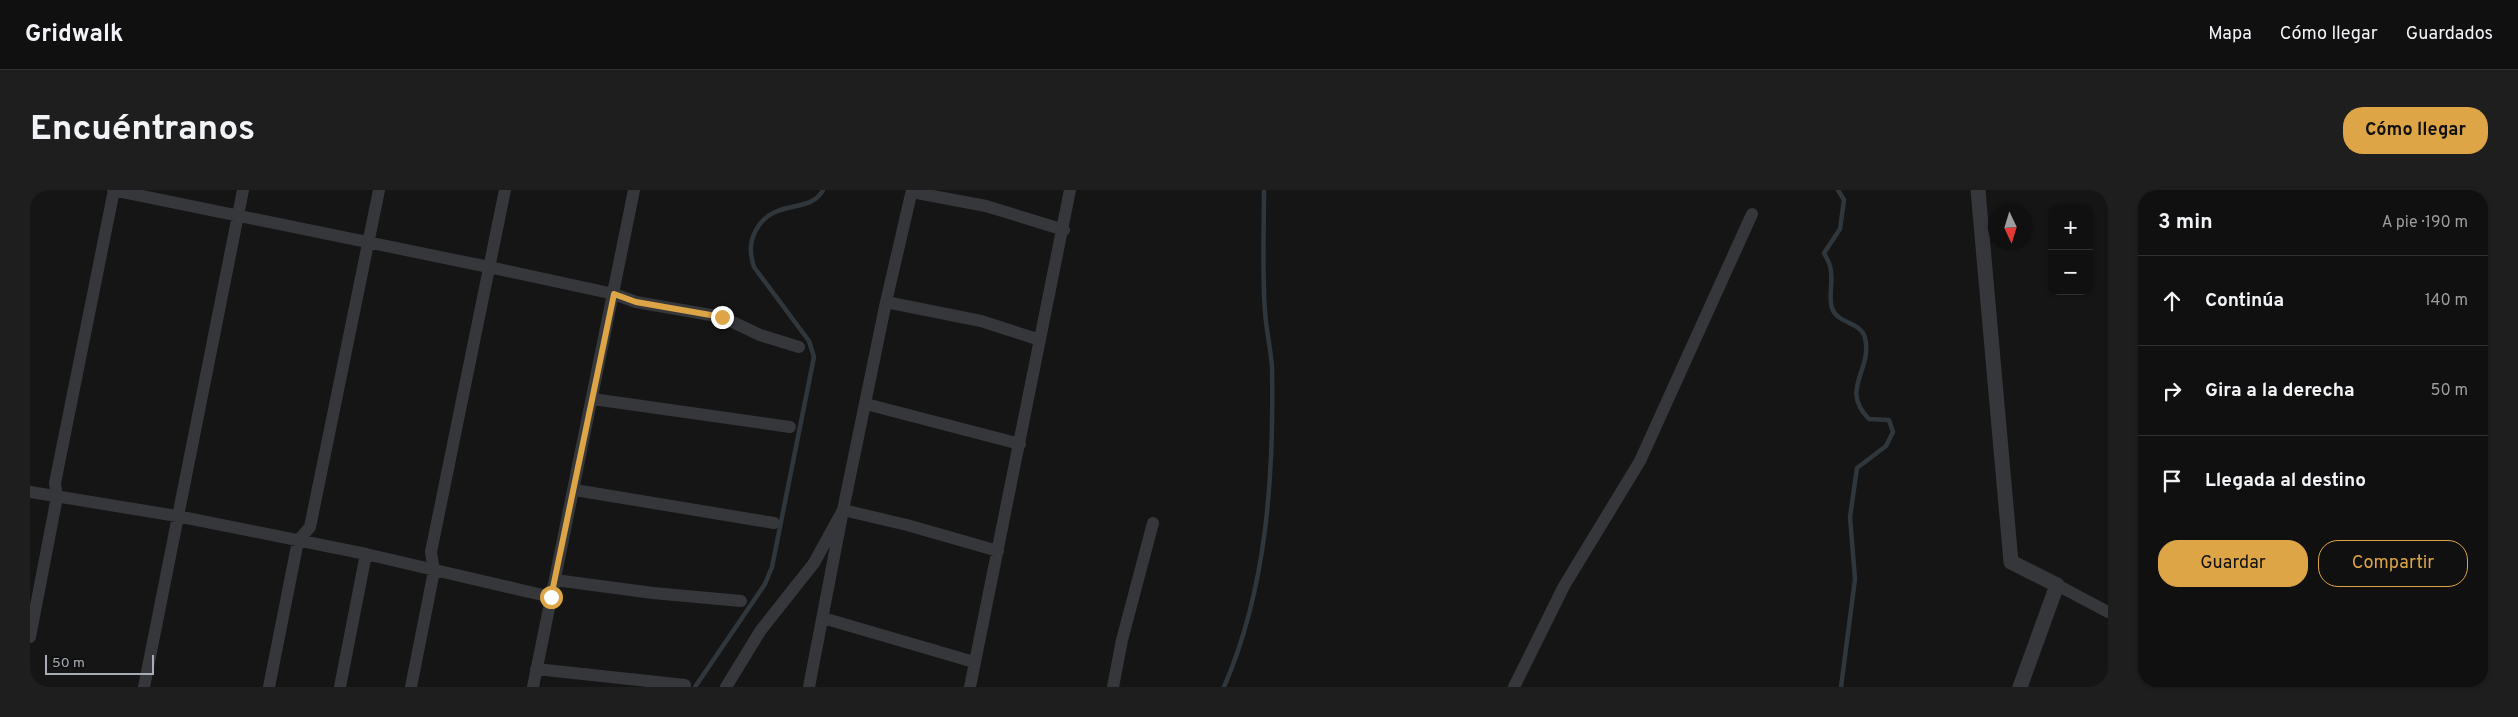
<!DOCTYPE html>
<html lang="es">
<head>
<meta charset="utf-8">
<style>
  :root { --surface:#101010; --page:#1e1e1e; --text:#f1f3f6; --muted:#9c9d9f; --line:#303030; --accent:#dda546 }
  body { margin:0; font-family:Overpass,sans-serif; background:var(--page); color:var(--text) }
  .controls { position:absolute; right:15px; top:15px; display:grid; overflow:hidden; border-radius:10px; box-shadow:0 1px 4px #0004 }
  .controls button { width:45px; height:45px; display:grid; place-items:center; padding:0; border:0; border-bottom:1px solid var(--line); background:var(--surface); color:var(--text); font:25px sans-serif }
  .compass { position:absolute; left:1958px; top:15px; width:45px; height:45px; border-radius:50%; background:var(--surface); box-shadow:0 1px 4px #0004; rotate:176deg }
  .scale { position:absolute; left:15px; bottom:12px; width:109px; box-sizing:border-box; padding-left:5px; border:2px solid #a8acb5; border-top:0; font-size:14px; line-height:18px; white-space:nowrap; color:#a8acb5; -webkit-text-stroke:4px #101011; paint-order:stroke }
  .stop { position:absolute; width:15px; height:15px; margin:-11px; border:4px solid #dda546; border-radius:50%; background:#fff }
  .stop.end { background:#dda546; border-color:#fff; box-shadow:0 1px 5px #0008 }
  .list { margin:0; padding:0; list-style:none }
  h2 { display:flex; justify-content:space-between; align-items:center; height:65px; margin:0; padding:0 20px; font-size:21px }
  h2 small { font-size:16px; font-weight:400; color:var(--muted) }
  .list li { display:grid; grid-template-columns:32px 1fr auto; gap:15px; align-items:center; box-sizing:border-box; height:90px; padding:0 20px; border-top:1px solid var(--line) }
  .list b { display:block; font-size:19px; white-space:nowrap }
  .list em { font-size:16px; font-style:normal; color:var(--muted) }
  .actions { display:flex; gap:10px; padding:15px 20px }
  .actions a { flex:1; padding:11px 0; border:1px solid var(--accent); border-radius:20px; text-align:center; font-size:18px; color:var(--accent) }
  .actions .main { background:var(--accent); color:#111 }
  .icon { flex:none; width:28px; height:28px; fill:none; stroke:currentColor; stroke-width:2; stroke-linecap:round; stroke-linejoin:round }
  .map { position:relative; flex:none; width:2078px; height:497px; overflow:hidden; border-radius:20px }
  header { display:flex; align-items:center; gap:30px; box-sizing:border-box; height:70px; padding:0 25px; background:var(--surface); border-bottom:1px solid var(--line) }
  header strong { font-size:24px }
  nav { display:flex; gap:28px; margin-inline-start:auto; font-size:18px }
  .intro { display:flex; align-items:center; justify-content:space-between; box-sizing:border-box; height:120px; padding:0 30px }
  h1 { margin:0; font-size:35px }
  .button { padding:12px 22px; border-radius:20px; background:var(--accent); color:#111; font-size:18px; font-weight:700 }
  main { display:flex; gap:30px; padding:0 30px }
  aside { flex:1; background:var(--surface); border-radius:20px; box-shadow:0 1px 4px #0004 }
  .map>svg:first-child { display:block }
</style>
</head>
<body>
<header>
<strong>Gridwalk</strong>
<nav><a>Mapa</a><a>Cómo llegar</a><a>Guardados</a></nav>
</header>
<div class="intro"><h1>Encuéntranos</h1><a class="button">Cómo llegar</a></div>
<main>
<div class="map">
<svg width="2078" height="497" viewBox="0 0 2078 497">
  <rect width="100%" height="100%" fill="#151516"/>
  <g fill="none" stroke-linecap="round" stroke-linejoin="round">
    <path stroke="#2f373d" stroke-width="4.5" d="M1808,0L1814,10L1810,39L1794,63C1796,67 1799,72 1800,76C1804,90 1798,106 1802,118C1807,134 1832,132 1835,148C1843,180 1809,199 1839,229L1859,230L1863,242L1856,256L1827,278L1820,327L1825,389L1811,497
      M665,497L735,394L742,377L784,167L779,151L724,77C720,64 719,53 726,40C744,7 780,25 793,0
      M1194,497C1237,398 1244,285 1242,178C1241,159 1236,140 1235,121C1232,81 1234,40 1234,0"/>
    <path stroke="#36373b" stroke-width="12" d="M83,0L459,77L584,104L606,112L692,127L730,145L769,157
      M882,2L956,16L1034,40
      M856,112L951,131L1010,150
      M563,209L760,237
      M836,214L990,254
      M545,300L744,333
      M0,302L147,326L336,364L521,407
      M525,390L623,403L711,411
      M2027,395L2078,422
      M793,428L944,472
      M0,447L27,307L25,293L84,0
      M506,479L655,495
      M114,497L213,0
      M239,497L268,351L280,337L349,0
      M310,497L336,364
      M381,497L404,381L401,362L475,0
      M503,497L604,0
      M696,497L731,440L784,373L813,320L877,335L968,361
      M779,497L813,320L856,112L882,0
      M940,497L1040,0
      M1083,497L1092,450L1123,333
      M1484,497L1534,396L1610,271L1722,24"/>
    <path stroke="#36373b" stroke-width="15" d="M1948,0L1981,372L2027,395L1990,497"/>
  </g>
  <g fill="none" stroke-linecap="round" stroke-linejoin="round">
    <path stroke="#dda546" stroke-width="6" d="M521,407L584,104L606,112L692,127"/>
  </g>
</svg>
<div class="controls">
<button>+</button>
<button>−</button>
</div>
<svg class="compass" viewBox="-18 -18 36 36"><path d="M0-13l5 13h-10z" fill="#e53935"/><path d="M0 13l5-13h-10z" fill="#9c9d9f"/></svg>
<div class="scale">50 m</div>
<div class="stop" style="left:521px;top:407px"></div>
<div class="stop end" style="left:692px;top:127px"></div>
</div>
<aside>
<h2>3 min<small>A pie · 190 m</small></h2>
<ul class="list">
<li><svg class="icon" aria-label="ahead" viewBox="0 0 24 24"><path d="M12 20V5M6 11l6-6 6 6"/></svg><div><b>Continúa</b></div><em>140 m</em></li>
<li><svg class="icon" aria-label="right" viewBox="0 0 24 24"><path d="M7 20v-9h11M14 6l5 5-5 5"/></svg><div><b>Gira a la derecha</b></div><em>50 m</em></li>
<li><svg class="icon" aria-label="arrive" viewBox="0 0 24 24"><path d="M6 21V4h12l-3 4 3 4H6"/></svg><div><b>Llegada al destino</b></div></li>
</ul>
<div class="actions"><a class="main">Guardar</a><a>Compartir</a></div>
</aside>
</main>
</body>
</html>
